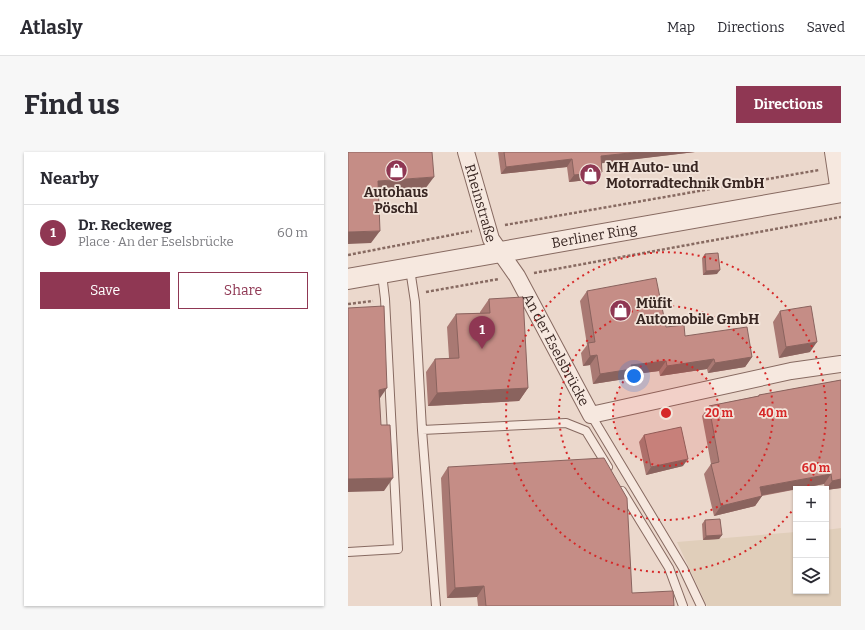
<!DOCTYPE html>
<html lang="en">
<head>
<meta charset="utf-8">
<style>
  :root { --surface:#fff; --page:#f7f7f7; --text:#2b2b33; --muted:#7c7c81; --line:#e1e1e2; --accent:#8f3753 }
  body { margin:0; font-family:Bitter,serif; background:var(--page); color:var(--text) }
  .controls { position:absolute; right:12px; bottom:12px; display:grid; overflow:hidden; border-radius:0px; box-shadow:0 1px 3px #0004 }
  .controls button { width:36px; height:36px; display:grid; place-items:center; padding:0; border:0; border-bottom:1px solid var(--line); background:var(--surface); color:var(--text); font:20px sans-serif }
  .you { position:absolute; left:286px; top:224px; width:14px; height:14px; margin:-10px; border:3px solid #fff; border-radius:50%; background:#1a73e8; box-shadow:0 0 0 6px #1a73e833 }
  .badge { display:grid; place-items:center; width:26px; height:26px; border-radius:50%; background:var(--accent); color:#fff; font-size:13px; font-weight:700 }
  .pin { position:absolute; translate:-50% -33px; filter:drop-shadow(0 1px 2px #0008) }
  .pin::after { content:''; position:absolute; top:21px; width:14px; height:12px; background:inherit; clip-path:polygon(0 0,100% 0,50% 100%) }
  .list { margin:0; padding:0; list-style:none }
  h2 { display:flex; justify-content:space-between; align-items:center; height:52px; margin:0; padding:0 16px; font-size:17px }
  h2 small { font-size:13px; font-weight:400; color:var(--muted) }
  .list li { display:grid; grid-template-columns:26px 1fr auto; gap:12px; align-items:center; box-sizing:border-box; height:56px; padding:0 16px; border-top:1px solid var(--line) }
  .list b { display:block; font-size:15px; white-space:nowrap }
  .list p { margin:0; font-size:13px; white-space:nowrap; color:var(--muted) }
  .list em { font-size:13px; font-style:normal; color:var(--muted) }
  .actions { display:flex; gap:8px; padding:12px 16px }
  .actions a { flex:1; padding:9px 0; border:1px solid var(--accent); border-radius:0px; text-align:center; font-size:14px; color:var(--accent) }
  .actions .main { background:var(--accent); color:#fff }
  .icon { flex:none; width:22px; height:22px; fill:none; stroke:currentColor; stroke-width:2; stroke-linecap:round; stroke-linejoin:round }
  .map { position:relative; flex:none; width:493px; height:454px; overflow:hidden; border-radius:0px }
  header { display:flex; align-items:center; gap:24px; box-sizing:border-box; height:56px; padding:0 20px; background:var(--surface); border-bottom:1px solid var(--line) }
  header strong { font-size:19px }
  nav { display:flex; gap:22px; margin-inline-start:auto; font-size:14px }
  .intro { display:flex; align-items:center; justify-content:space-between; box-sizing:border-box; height:96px; padding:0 24px }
  h1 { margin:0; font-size:28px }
  .button { padding:10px 18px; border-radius:0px; background:var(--accent); color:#fff; font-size:14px; font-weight:700 }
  main { display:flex; gap:24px; padding:0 24px }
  aside { flex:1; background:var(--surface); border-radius:0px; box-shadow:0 1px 3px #0004 }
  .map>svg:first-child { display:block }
</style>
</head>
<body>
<header>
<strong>Atlasly</strong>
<nav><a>Map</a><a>Directions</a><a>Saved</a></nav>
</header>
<div class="intro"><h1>Find us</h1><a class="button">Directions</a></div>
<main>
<aside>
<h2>Nearby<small></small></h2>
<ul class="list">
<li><span class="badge">1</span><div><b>Dr. Reckeweg</b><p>Place · An der Eselsbrücke</p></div><em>60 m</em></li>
</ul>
<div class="actions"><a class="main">Save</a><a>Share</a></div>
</aside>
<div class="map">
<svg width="493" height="454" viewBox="0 0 493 454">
  <rect width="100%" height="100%" fill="#ebd8cc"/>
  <path fill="#e0ceba" d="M493,376V454H359L329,390L448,380V439H478V378Z"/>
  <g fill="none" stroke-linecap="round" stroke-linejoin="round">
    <defs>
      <path id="service" d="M62,117L67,150L74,278
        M243,263L335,416L353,454
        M274,339L321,416L335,454
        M0,400L50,397L37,147L34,122
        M88,454L74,278L218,271L238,279L260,315"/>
      <g id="minor">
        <path id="s1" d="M118,0L143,87L169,124L243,263L443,219L493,212"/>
        <path d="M485,0L491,40"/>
      </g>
      <g id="tertiary">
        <path id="s2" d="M0,127L493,40"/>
      </g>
    </defs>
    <use href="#service" stroke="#876a61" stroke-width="10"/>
    <use href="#minor" stroke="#876a61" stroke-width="18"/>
    <use href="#tertiary" stroke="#876a61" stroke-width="22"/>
    <path stroke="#876a61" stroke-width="2.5" stroke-dasharray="3 2" stroke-linecap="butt" d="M157,73L471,18
      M0,103L124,79
      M186,121L493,65
      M78,140L151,127
      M0,152L25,149"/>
    <use href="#service" stroke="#f6e8df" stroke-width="8"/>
    <use href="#minor" stroke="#f6e8df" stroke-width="16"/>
    <use href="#tertiary" stroke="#f6e8df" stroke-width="20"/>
  </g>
  <path fill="#a97973" d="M150,0H347L253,11L254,20L249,27L221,30L219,15L153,22Z
    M357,102L369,122L355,123L354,106Z
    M239,139L337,184L404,205L397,215L360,221L359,217L312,224L311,219L280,223L277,227L245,232L242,213L235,214L233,201L239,193L232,149Z
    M141,147L180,236L171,249L80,254L78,220L87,207L101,206L99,175L108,162L132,161V160Z
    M432,159L462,200L431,206L425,170Z
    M493,228V336L478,338V337H477L476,332L414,344L407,354L366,364L356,322L363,312L354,264L361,254L410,244L411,243Z
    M296,283L335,314L298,323L291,290Z
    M100,315L284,441L326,454H130L129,445L99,446L93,326Z
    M357,368L374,383L371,387L355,388L354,372Z"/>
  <path fill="#8a635e" d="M291,0H347L248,12L253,4Z
    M224,7L219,15L153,22L158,15Z
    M254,20L249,27L221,30L226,23Z
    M86,25L77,37L22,41L30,29Z
    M32,79L23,91L0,92V80Z
    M372,118L369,122L355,123L358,119Z
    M469,190L462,200L431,206L438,195Z
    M249,203L242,213L235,214L242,204Z
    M404,205L397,215L360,221L367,211Z
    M366,207L359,217L312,224L319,214Z
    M318,209L311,219L280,223L277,227L245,232L252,222L283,213Z
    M39,236L30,249L31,238Z
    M180,236L171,249L80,254L89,241Z
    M340,307L335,314L298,323L303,315Z
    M483,322L476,332L405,345L412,335Z
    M45,326L36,339L0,340V327Z
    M493,327V336L478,338V337L484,329Z
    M414,344L407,354L366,364L373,354Z
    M374,383L371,387L355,388L358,384Z
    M136,434L129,445L99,446L107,436Z"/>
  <path fill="#c58d86" stroke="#8a635e" d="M0,0H84L86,25L30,29L32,79L0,80Z
    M156,0H291L253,4L254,20L226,23L224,7L158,15Z
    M370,101L372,118L358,119L357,102Z
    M308,126L318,175L336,173L337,184L399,175L404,205L367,211L366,207L319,214L318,209L283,213L284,217L252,222L249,203L242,204L240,191L247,190L239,139Z
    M175,145L180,236L89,241L87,207L111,206L108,162L142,161L141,147Z
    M36,154L39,236L31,238L33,273H42L45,326L0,327V156Z
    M463,154L469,190L438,195L432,159Z
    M493,228V327L484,329L483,322L412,335L414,344L373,354L363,312L371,310L361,254L411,244V243Z
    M333,275L340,307L303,315L296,283Z
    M256,306L279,346L284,441L325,439L326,454H138L136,434L107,436L100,315Z
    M372,367L374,383L358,384L357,368Z"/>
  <circle cx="318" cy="261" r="53" fill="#d62828" fill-opacity=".12"/>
  <g fill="none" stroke="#d62828" stroke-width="2" stroke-dasharray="2 4">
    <circle cx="318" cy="261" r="53"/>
    <circle cx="318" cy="261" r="107"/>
    <path d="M447 355A160 160 0 1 1 459 336"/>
  </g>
  <defs>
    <symbol id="shop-disc" viewBox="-11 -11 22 22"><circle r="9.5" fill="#8f3753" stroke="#f3e5db"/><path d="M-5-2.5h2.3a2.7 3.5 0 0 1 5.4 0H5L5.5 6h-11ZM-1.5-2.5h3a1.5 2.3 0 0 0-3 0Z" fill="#fff"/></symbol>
  </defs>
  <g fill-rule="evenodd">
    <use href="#shop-disc" x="36" y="6" width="25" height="25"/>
    <use href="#shop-disc" x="230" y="10" width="25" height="25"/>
    <use href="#shop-disc" x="260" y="146" width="25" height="25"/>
  </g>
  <g text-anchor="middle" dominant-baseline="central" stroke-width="3.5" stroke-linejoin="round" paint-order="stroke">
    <g font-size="14" font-weight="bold" fill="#392723" stroke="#f3e5db" text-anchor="start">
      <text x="258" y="15">MH Auto- und<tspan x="258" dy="16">Motorradtechnik GmbH</tspan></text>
      <text x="48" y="40" text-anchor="middle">Autohaus<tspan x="48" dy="16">Pöschl</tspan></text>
      <text x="288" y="151">Müfit<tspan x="288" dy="16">Automobile GmbH</tspan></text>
    </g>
    <g font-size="14" fill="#392723" stroke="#f3e5db">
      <text stroke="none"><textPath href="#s1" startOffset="53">Rheinstraße</textPath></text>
      <text stroke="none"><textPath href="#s2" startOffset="250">Berliner Ring</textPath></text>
      <text stroke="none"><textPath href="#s1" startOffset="219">An der Eselsbrücke</textPath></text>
    </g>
  </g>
  <circle cx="318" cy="261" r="6" fill="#d62828" stroke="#f3e5db" stroke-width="2"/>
  <g font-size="12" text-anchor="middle" font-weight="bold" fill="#d62828" stroke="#f3e5db" stroke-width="3.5" stroke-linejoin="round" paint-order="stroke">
    <text x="371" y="265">20 m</text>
    <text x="425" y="265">40 m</text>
    <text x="468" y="320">60 m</text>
  </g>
</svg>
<div class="controls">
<button>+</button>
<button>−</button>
<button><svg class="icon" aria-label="layers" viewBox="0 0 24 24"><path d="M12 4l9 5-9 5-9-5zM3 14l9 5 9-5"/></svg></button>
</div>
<div class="you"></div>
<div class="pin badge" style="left:134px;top:197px">1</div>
</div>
</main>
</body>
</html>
